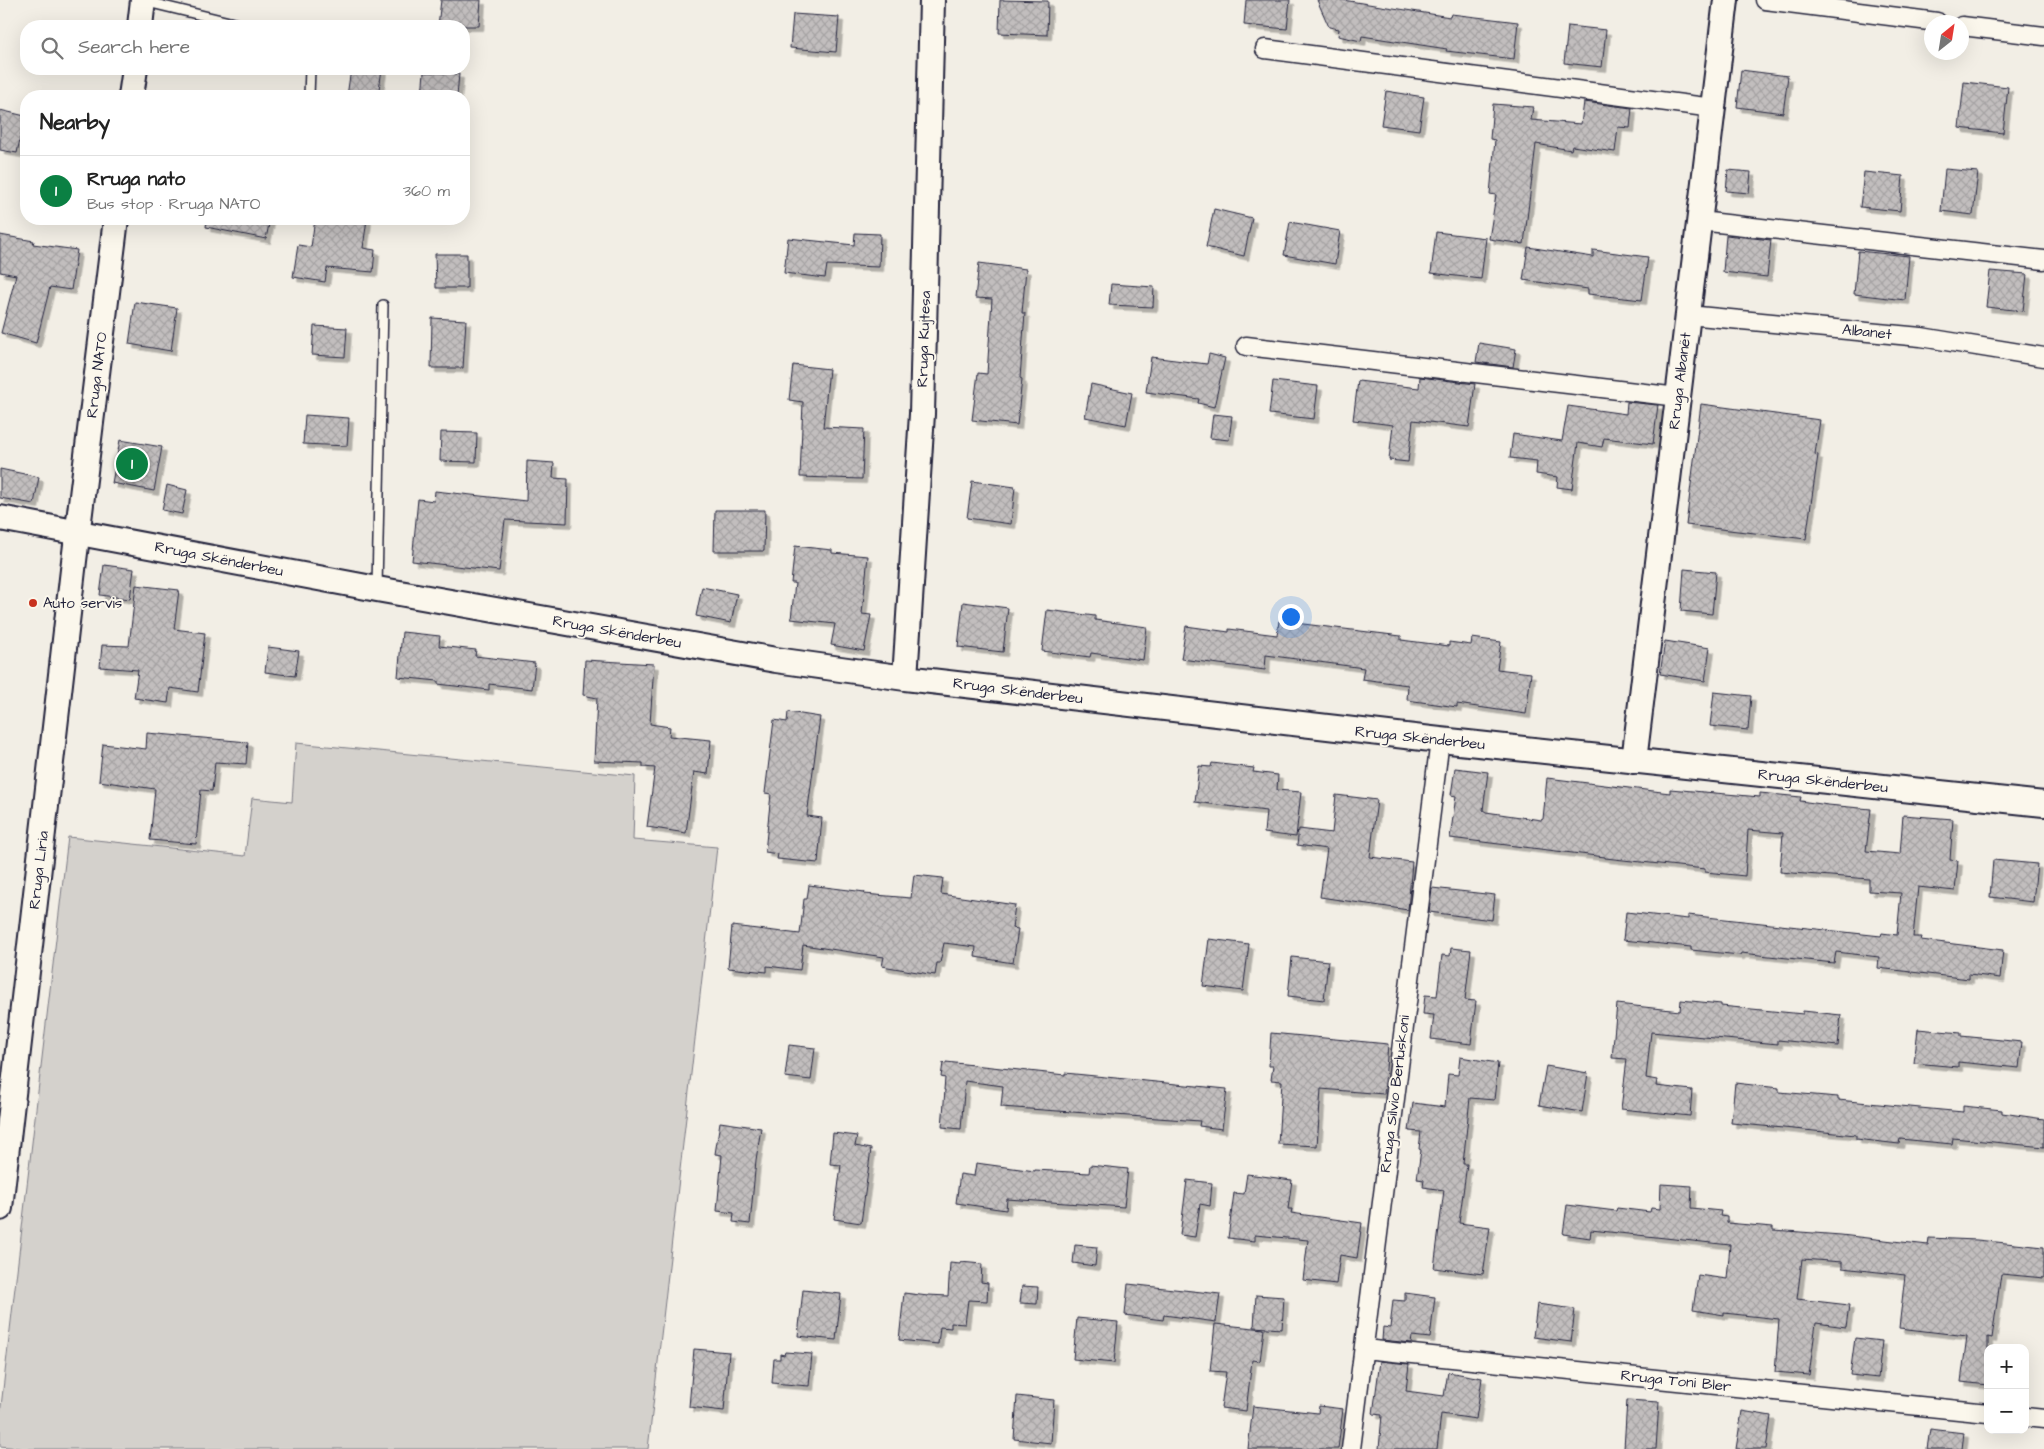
<!DOCTYPE html>
<html lang="en">
<head>
<meta charset="utf-8">
<style>
  :root { --surface:#fff; --page:#f2f2f2; --text:#222; --muted:#767676; --line:#e0e0e0; --accent:#0b8043 }
  body { margin:0; font-family:"Architects Daughter",sans-serif; background:var(--page); color:var(--text) }
  .controls { position:absolute; right:15px; bottom:15px; display:grid; overflow:hidden; border-radius:10px; box-shadow:0 5px 20px #0002 }
  .controls button { width:45px; height:45px; display:grid; place-items:center; padding:0; border:0; border-bottom:1px solid var(--line); background:var(--surface); color:var(--text); font:25px sans-serif }
  .compass { position:absolute; left:1924px; top:15px; width:45px; height:45px; border-radius:50%; background:var(--surface); box-shadow:0 5px 20px #0002; rotate:30deg }
  .you { position:absolute; left:1290px; top:616px; width:18px; height:18px; margin:-12px; border:4px solid #fff; border-radius:50%; background:#1a73e8; box-shadow:0 0 0 8px #1a73e833 }
  .badge { display:grid; place-items:center; width:32px; height:32px; border-radius:50%; background:var(--accent); color:#fff; font-size:16px; font-weight:700 }
  .pin { position:absolute; translate:-50% -50%; border:2px solid #fff; box-shadow:0 1px 5px #0006 }
  .list { margin:0; padding:0; list-style:none }
  h2 { display:flex; justify-content:space-between; align-items:center; height:65px; margin:0; padding:0 20px; font-size:21px }
  h2 small { font-size:16px; font-weight:400; color:var(--muted) }
  .list li { display:grid; grid-template-columns:32px 1fr auto; gap:15px; align-items:center; box-sizing:border-box; height:70px; padding:0 20px; border-top:1px solid var(--line) }
  .list b { display:block; font-size:19px; white-space:nowrap }
  .list p { margin:0; font-size:16px; white-space:nowrap; color:var(--muted) }
  .list em { font-size:16px; font-style:normal; color:var(--muted) }
  .icon { flex:none; width:28px; height:28px; fill:none; stroke:currentColor; stroke-width:2; stroke-linecap:round; stroke-linejoin:round }
  .map { position:relative; flex:none; width:2044px; height:1449px; overflow:hidden }
  .search { position:absolute; background:var(--surface); box-shadow:0 5px 20px #0002; left:20px; top:20px; width:450px; height:55px; display:flex; align-items:center; gap:12px; box-sizing:border-box; padding:0 18px; border-radius:20px; color:var(--muted); font-size:19px }
  .panel { position:absolute; background:var(--surface); box-shadow:0 5px 20px #0002; left:20px; top:90px; width:450px; height:135px; border-radius:20px }
  .map>svg:first-child { display:block }
</style>
</head>
<body>
<div class="map">
<svg width="2044" height="1449" viewBox="0 0 2044 1449">
  <defs>
    <pattern id="building-cross-hatch" width="8" height="8" patternUnits="userSpaceOnUse" patternTransform="scale(1.25)"><rect width="8" height="8" fill="#c2bebe"/><path d="M0 0l8 8M0 8l8-8" fill="none" stroke="#a6a3a4"/></pattern>
    <filter id="shadow"><feDropShadow dx="4.5" dy="4.5" stdDeviation="0" flood-color="#0004"/></filter>
  </defs>
  <rect width="100%" height="100%" fill="#f2eee5"/>
  <filter id="ink" filterUnits="userSpaceOnUse"><feTurbulence type="fractalNoise" baseFrequency=".02" numOctaves="2"/><feDisplacementMap in="SourceGraphic" scale="10" xChannelSelector="R" yChannelSelector="G"/><feConvolveMatrix kernelMatrix="1 2 1 2 8 2 1 2 1" color-interpolation-filters="sRGB"/></filter>
  <g filter="url(#ink)">
    <path fill="#d4d1cc" stroke="#7b7a84" d="M296,743L635,776L633,840L717,847L648,1449H27L0,1446V1415L68,837L245,856L252,798L292,802Z"/>
    <path fill="url(#building-cross-hatch)" stroke="#22223b" filter="url(#shadow)" d="M441,0H481L479,26H438Z
      M1000,0L1048,1L1047,35L999,33Z
      M1246,0H1290L1287,29L1244,25Z
      M1317,0H1343L1450,17L1451,14L1518,22L1514,59L1446,51L1447,49L1362,36L1361,41L1338,36L1339,29L1329,27Z
      M793,14L839,17L836,52L790,48Z
      M1568,26L1606,30L1602,67L1564,63Z
      M351,69H382L378,96H347Z
      M1741,70L1788,76L1783,113L1737,107Z
      M424,72L459,74L457,96H422Z
      M1964,82L2008,87L2003,133L1959,128Z
      M1386,91L1424,97L1419,130L1381,125Z
      M1584,102L1632,108L1630,128L1618,127L1615,152L1572,146L1571,150L1536,144L1524,244L1489,239L1496,195L1490,194L1495,140L1490,139L1493,104L1533,107L1531,120L1581,124Z
      M0,110L25,116L17,153L0,150Z
      M1945,169L1978,172L1973,215L1941,211Z
      M1728,170L1751,172L1749,193L1726,191Z
      M1864,172L1903,176L1900,211L1860,207Z
      M1214,209L1252,218L1244,256L1206,247Z
      M207,219H270L266,239L206,227Z
      M315,219H367L363,248L375,250L373,272L327,268L325,282L293,277L298,245L311,247Z
      M1290,222L1340,231L1335,264L1284,255Z
      M1436,232L1486,238L1481,279L1431,273Z
      M855,233L880,234L879,267L827,265L825,278L784,273L788,238L854,245Z
      M0,235L34,241L33,244L77,250L71,290L50,287L36,343L1,333L16,275L0,272Z
      M1726,235L1771,240L1767,277L1723,272Z
      M1528,247L1593,257V250L1648,257L1642,300L1588,294V289L1523,280Z
      M1858,251L1909,256L1905,300L1854,294Z
      M435,254H467V288H436Z
      M979,263L1026,269L1022,313H1025L1020,378L1022,379L1017,425L972,420L978,373L987,374L992,299L975,298Z
      M1990,271L2027,274L2023,311L1986,307Z
      M1111,284L1154,287L1153,307L1109,305Z
      M135,302L177,308L171,351L129,344Z
      M432,318L466,320L463,368H431Z
      M314,326L347,328L345,357L312,355Z
      M1479,343L1516,349L1513,367L1476,362Z
      M1209,354L1225,358L1214,407L1198,403L1199,399L1146,392L1151,357L1207,364Z
      M793,365L829,369L823,427L864,429L862,479L800,477L803,402L789,400Z
      M1420,377L1475,384L1469,427L1413,420L1408,462L1389,460L1393,425L1353,420L1358,381L1419,388Z
      M1273,381L1318,386L1314,419L1269,414Z
      M1091,384L1132,393L1126,425L1085,417Z
      M1627,402L1658,405L1653,444L1604,438L1602,447L1578,443L1572,489L1557,487L1558,477L1536,474L1537,461L1510,458L1513,434L1562,441L1568,406L1626,414Z
      M1701,404L1820,420L1815,454L1818,455L1806,539L1686,525Z
      M1213,414L1232,416L1229,440L1210,438Z
      M305,415L349,418L347,446L303,444Z
      M441,432L477,433L476,462L440,461Z
      M120,440L162,447L154,491L112,483Z
      M527,461L554,463L553,478L568,479L567,523L505,520L499,571L412,561L418,499L434,501L435,491L526,501Z
      M0,469L39,477L34,504L0,498Z
      M972,481L1015,487L1011,524L967,518Z
      M167,485L187,490L182,514L162,510Z
      M715,510H765L764,551H714Z
      M795,546L832,550V553L868,556L862,614L871,615L864,651L831,645L835,624L791,619L795,583H791Z
      M104,565L134,569L130,599L100,595Z
      M1684,569L1716,572L1712,614L1681,611Z
      M136,585L179,590L174,629L205,633L198,692L170,688L168,703L134,698L138,670L100,667L102,645L129,646Z
      M702,587L737,594L731,623L696,616Z
      M963,602L1008,608L1003,652L958,647Z
      M1047,610L1095,616V620L1147,627L1143,660L1091,653L1090,657L1042,651Z
      M1279,621L1401,636V640L1449,646V642L1471,645L1472,638L1501,642L1497,669L1531,673L1526,714L1457,704V707L1407,700L1408,685L1362,679L1364,668L1266,655L1265,670L1181,659L1186,626L1229,632V629L1277,635Z
      M402,632L440,636L439,646L476,650L475,656L535,663L532,689L489,684V690L438,684V681L398,677Z
      M1665,641L1710,648L1705,681L1660,674Z
      M268,647L299,651L295,676L265,672Z
      M585,660L654,664L650,724L670,727L669,736L711,740L708,774L694,772L686,833L647,827L655,768L643,767V763L594,761L597,698L583,695Z
      M1714,692L1751,696L1748,730L1710,726Z
      M788,712L820,717L807,816L822,818L818,863L777,859L778,854L765,852L771,794L765,793L774,720L787,722Z
      M147,733L248,742L246,764L215,762L212,791L201,790L196,844L150,840L155,789L99,781L103,744L146,749Z
      M1212,763L1254,768L1253,772L1278,775L1277,790L1301,792L1296,837L1264,833L1266,811L1195,802L1199,766L1211,767Z
      M1455,768L1488,772L1483,810L1486,812L1541,820L1543,819L1547,778L1670,793V789L1760,797V793L1801,797L1800,801L1828,805L1871,809L1866,851L1900,854L1903,815L1953,819L1950,860L1958,861L1955,891L1918,887L1913,937H1922L1921,940L2003,950L2000,978L1969,974V979L1878,968L1879,957L1836,952L1834,963L1741,953L1740,955L1691,950V947L1623,940L1626,912L1688,919V915L1881,936L1882,933L1897,935L1901,893L1869,891V879L1780,872L1783,833L1748,830L1745,876L1705,872V869L1605,858V857L1450,838L1456,796L1451,795Z
      M1336,795L1377,800L1370,857L1412,862L1408,910L1320,897L1327,849L1297,845L1299,829L1332,833Z
      M1993,860L2037,864L2033,902L1990,897Z
      M914,875L943,878L941,894L1015,905L1012,928L1018,929L1013,963L975,957L976,947L944,943L940,963H937L935,975L882,966L884,957L803,945L800,970L767,966V972L728,968L732,926L800,934L804,899H807L809,885L865,892L864,894L911,898Z
      M1432,888L1495,895L1492,920L1429,912Z
      M1209,939L1249,944L1243,991L1203,986Z
      M1451,948L1471,950L1465,1000L1476,1001L1471,1044L1431,1039L1434,1015L1423,1014L1425,995L1437,996L1442,955L1450,956Z
      M1292,957L1328,961L1324,1000L1288,996Z
      M1681,1000L1721,1004V1006L1803,1014V1011L1841,1015L1838,1046L1778,1040V1044L1651,1032L1646,1078L1657,1080L1656,1086L1692,1090L1690,1116L1621,1109L1627,1059L1612,1058L1617,1004L1680,1011Z
      M1918,1029L1961,1033V1036L2022,1042L2019,1068L1958,1062V1067L1914,1063Z
      M1271,1033L1388,1044L1384,1094L1321,1089L1317,1146L1278,1144L1282,1081L1271,1080L1273,1066H1269Z
      M789,1045L815,1048L811,1080L785,1077Z
      M1460,1057L1498,1063L1494,1100L1470,1098L1463,1164H1467L1459,1223L1490,1227L1483,1274L1434,1268L1444,1190L1423,1187L1424,1180L1417,1179L1421,1150L1419,1149L1421,1132L1409,1131L1413,1103L1445,1107L1448,1074L1458,1075Z
      M946,1062L1065,1075V1073L1227,1089L1222,1129L1199,1126L1200,1121L1001,1107L1003,1086L965,1081L961,1129L942,1127L945,1090H944L945,1078L941,1077L943,1063L946,1064Z
      M1546,1066L1588,1073L1582,1112L1539,1105Z
      M1735,1083L1779,1088V1092L1838,1097V1100L1920,1108L1963,1112V1106L2002,1110V1113L2044,1119V1147L1953,1138L1952,1144L1900,1139L1899,1144L1856,1139V1135L1731,1123Z
      M720,1122L761,1128L756,1160L750,1224L733,1222L734,1213L717,1211L722,1155L715,1154Z
      M833,1133L857,1136L855,1146L871,1149L861,1223L834,1219L841,1165L830,1164Z
      M976,1163L1035,1171V1170L1089,1173L1090,1165L1128,1169L1124,1207L1007,1199L1006,1210L956,1203L960,1174L974,1176Z
      M1247,1174L1292,1180L1288,1209H1292L1291,1213L1362,1223L1357,1258L1340,1255L1336,1284L1303,1280L1308,1240L1255,1235V1241L1228,1238L1234,1193L1244,1194Z
      M1187,1180L1212,1183L1210,1206L1200,1204L1195,1237L1180,1235Z
      M1661,1184L1692,1186L1691,1208L1721,1211L1720,1216L1727,1217V1223L1773,1227V1230L1841,1235L1928,1245L1929,1238L1977,1240L2044,1247V1278L2001,1274L1992,1338L1988,1337V1385L1961,1382L1967,1336L1899,1328L1905,1275L1842,1268V1262L1802,1259L1797,1299L1849,1305L1846,1327L1816,1323L1809,1375L1775,1372L1779,1319L1724,1313V1315L1693,1310L1698,1275L1727,1279L1730,1245L1591,1230L1590,1238L1563,1234L1567,1205L1616,1211L1617,1208L1650,1212L1651,1208L1660,1209Z
      M1075,1245L1097,1247L1095,1266L1073,1263Z
      M960,1262L982,1264L981,1282L988,1283L987,1301L968,1300L965,1324L951,1323V1328L940,1327L938,1344L899,1340L904,1293L928,1296V1295L948,1296L950,1263L960,1264Z
      M1128,1284L1220,1294L1216,1322L1164,1315L1163,1320L1125,1315Z
      M1022,1286L1038,1287L1037,1304L1020,1303Z
      M803,1290L841,1294L836,1340L798,1336Z
      M1405,1293L1435,1297L1430,1338L1412,1336L1411,1343L1382,1340L1383,1327L1390,1328L1393,1300L1405,1301Z
      M1256,1295L1284,1297L1282,1329L1254,1327Z
      M1537,1304L1575,1309L1571,1342L1533,1337Z
      M1077,1318L1118,1322L1114,1363L1073,1359Z
      M1215,1324L1264,1329L1260,1361L1252,1360L1246,1411L1221,1408L1226,1372L1210,1371Z
      M1855,1338L1882,1341L1878,1378L1850,1375Z
      M694,1349L729,1352L724,1411L689,1407Z
      M785,1352L812,1354L809,1386L772,1383L774,1359H780V1354L784,1355Z
      M1380,1361L1409,1364L1406,1391L1444,1396L1448,1372L1482,1378L1476,1419L1441,1414L1437,1449H1379L1382,1415L1373,1414Z
      M1017,1396L1054,1400L1051,1443L1014,1439Z
      M1627,1400L1659,1402L1656,1449H1624Z
      M1253,1406L1318,1413L1319,1406L1343,1409L1338,1449H1248Z
      M1742,1411L1771,1416L1766,1449H1736Z
      M1930,1429L1964,1433L1962,1449H1927Z"/>
    <g fill="none" stroke-linecap="round" stroke-linejoin="round">
      <defs>
        <path id="lane" d="M143,1L246,26
          M309,96L310,69
          M377,587L383,305"/>
        <path id="street" d="M1765,0L1937,22
          M1962,26L2044,36
          M1265,49L1713,108
          M1700,221L2044,260
          M1688,315L1921,337L2044,357
          M1246,346L1678,397
          M1364,1349L1988,1413
          M2025,1417L2044,1419
          M1351,1449L1440,740"/>
        <path id="secondary" d="M140,26L143,0
          M131,96L135,69
          M0,518L377,589L776,660L905,678L1440,740L2044,804
          M905,678L922,414L932,0
          M1634,761L1726,0
          M0,1208L74,561L116,219"/>
      </defs>
      <use href="#lane" stroke="#22223b" stroke-width="12"/>
      <use href="#street" stroke="#22223b" stroke-width="21"/>
      <use href="#secondary" stroke="#22223b" stroke-width="28"/>
      <use href="#lane" stroke="#fbf7ec" stroke-width="9"/>
      <use href="#street" stroke="#fbf7ec" stroke-width="18"/>
      <use href="#secondary" stroke="#fbf7ec" stroke-width="24"/>
    </g>
  </g>
  <circle fill="#c8321e" stroke="#fbf7ec" stroke-width="2" cx="33" cy="603" r="5"/>
  <g text-anchor="middle" dominant-baseline="central" stroke-width="4" stroke-linejoin="round" paint-order="stroke">
    <g font-size="15" fill="#22223b" stroke="#fbf7ec">
      <text transform="translate(1867 332) rotate(6)">Albanet</text>
      <text transform="translate(924 339) rotate(-88)">Rruga Kujtesa</text>
      <text transform="translate(97 375) rotate(-83)">Rruga NATO</text>
      <text transform="translate(1680 381) rotate(-83)">Rruga Albanët</text>
      <text transform="translate(219 559) rotate(11)">Rruga Skënderbeu</text>
      <text transform="translate(617 632) rotate(10)">Rruga Skënderbeu</text>
      <text transform="translate(1018 691) rotate(7)">Rruga Skënderbeu</text>
      <text transform="translate(1420 738) rotate(6)">Rruga Skënderbeu</text>
      <text transform="translate(1823 781) rotate(6)">Rruga Skënderbeu</text>
      <text transform="translate(39 870) rotate(-83)">Rruga Liria</text>
      <text transform="translate(1395 1094) rotate(-83)">Rruga Silvio Berluskoni</text>
      <text transform="translate(1676 1381) rotate(6)">Rruga Toni Bler</text>
    </g>
    <g font-size="15" fill="#22223b" stroke="#fbf7ec" text-anchor="start">
      <text x="43" y="603">Auto servis</text>
    </g>
  </g>
</svg>
<div class="controls">
<button>+</button>
<button>−</button>
</div>
<svg class="compass" viewBox="-18 -18 36 36"><path d="M0-13l5 13h-10z" fill="#e53935"/><path d="M0 13l5-13h-10z" fill="#767676"/></svg>
<div class="you"></div>
<div class="pin badge" style="left:132px;top:464px">1</div>
<div class="search"><svg class="icon" aria-label="search" viewBox="0 0 24 24"><circle cx="10" cy="10" r="6"/><path d="M15 15l6 6"/></svg>Search here</div>
<section class="panel">
<h2>Nearby<small></small></h2>
<ul class="list">
<li><span class="badge">1</span><div><b>Rruga nato</b><p>Bus stop · Rruga NATO</p></div><em>360 m</em></li>
</ul>
</section>
</div>
</body>
</html>
